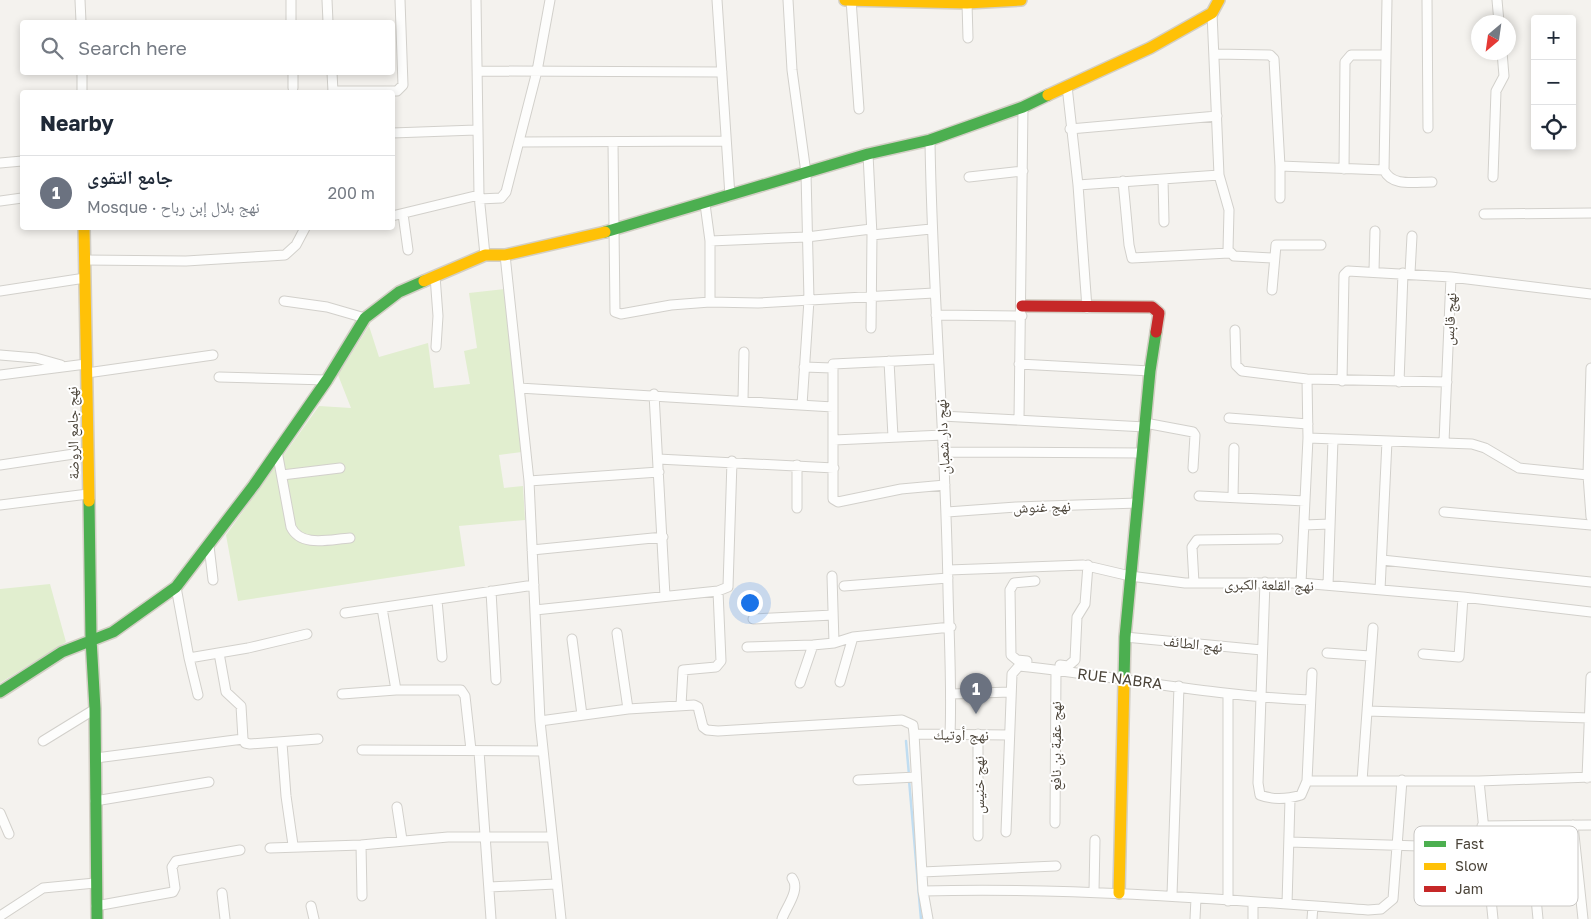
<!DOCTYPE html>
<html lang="en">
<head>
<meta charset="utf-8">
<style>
  :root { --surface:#fff; --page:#f6f6f7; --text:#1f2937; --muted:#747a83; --line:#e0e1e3; --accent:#7c3aed }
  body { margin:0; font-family:"Golos Text","Noto Naskh Arabic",sans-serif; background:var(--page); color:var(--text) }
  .controls { position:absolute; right:15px; top:15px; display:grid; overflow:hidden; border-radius:5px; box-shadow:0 2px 8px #0003 }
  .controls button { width:45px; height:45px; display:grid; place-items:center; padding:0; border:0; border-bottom:1px solid var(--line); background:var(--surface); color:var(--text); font:25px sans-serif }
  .compass { position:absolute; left:1471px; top:15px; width:45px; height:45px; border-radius:50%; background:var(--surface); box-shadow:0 2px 8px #0003; rotate:209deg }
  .you { position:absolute; left:749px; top:602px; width:18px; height:18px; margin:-12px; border:4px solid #fff; border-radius:50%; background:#1a73e8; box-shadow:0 0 0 8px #1a73e833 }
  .badge { display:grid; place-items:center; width:32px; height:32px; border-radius:50%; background:var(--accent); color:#fff; font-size:16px; font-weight:700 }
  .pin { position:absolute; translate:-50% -41px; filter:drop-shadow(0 1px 2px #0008) }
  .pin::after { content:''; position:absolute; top:26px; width:18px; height:15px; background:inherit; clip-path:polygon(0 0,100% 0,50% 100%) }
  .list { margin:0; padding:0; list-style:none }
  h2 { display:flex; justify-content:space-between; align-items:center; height:65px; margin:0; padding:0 20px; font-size:21px }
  h2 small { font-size:16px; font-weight:400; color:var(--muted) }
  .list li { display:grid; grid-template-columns:32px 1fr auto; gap:15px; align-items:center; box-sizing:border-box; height:75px; padding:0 20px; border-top:1px solid var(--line) }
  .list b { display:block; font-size:19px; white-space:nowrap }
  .list p { margin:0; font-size:16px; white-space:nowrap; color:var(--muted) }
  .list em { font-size:16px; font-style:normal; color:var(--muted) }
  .icon { flex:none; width:28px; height:28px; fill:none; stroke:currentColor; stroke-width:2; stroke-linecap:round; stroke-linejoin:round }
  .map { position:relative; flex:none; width:1591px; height:919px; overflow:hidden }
  .search { position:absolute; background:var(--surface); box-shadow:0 2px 8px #0003; left:20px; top:20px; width:375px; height:55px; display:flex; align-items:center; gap:12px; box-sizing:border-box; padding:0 18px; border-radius:5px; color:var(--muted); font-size:19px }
  .panel { position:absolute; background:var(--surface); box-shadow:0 2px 8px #0003; left:20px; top:90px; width:375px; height:140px; border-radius:5px }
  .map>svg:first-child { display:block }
</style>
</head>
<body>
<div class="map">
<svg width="1591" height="919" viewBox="0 0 1591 919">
  <rect width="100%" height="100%" fill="#f4f2ee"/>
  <path fill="#e1eecf" d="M505,289L522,452L499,455L504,488L523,486L525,520L459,526L465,566L238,601L226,535L319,406L351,408L338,375L369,326L379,357L428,343L434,388L470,384L464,351L477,348L469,293Z
    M50,584L66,642L0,683V589Z"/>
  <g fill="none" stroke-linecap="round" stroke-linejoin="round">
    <path stroke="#c0ddf1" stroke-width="2.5" d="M906,741L909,775
      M909,780L921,919"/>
    <defs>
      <path id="street" d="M80,0L81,22
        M327,0L328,22
        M476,0L479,195L485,255
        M717,0L730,196
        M788,0L792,70L806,173L809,300L802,405
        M851,0L859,109
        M1387,0L1384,170C1392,187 1414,182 1432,182
        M1427,0L1428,128
        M1497,0L1499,22
        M967,3L968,38
        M1212,13L1219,175L1229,210L1228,250L1234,256L1274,258
        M291,22V0
        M1215,54L1270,55L1274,59L1280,166L1384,170
        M478,71L722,72
        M82,72V92
        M293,72V88
        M332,72L333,92
        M1067,86L1078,185L1087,308
        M333,91H397L403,85L400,0
        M1070,129L1217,116
        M392,133L476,130
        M930,140C932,290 946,440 948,590C949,638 952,686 950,734
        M520,142L726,141
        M613,143L615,312L621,314L671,305L710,302
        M868,154L872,235L871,328
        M0,163L22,161
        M1280,166V198
        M1344,169L1345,62L1351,55H1385
        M969,177L1023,171
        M1493,177L1496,91L1504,76L1502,52
        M1163,179L1164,222
        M1123,181L1129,245L1132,258L1229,253
        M1078,185L1219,175
        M479,199L501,198L506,192L537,71L550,0
        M0,201L22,198
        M705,204L710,241V302L758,303L934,293
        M403,214L408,250
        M1484,214L1591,213
        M392,216L479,195
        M872,235L931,229
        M710,241L807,237L871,229
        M505,255L529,481L540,721L561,919
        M85,260L186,261L285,255L296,245L305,228
        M1374,271L1375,231
        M1410,273L1412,236
        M435,276L438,316L436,347
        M1272,290L1276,245H1321
        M0,291L85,278
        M284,301L327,307L365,318
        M936,315L1022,316
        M1235,330L1236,365L1242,371L1307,379L1447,382
        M0,355L36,358L61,365
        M938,359L833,364V499L838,502L901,489L945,485
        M889,361L893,437
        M1019,364L1150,371
        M804,367L832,368
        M1591,368L1588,475L1591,517
        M87,373L213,355
        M0,375L86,364
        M219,377L327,380
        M1342,381L1344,275L1348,271L1451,277L1591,294
        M1399,382L1403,273
        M519,388L833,407
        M654,394L665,596
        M743,400L744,352
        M942,416L1145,427
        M1229,418L1308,424
        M1019,419L1023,107
        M1145,423L1193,432L1195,435L1193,468
        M1308,438L1472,444L1485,448L1519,468L1588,475
        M834,440L943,435
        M1444,442L1451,277
        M277,451L291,527C301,548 331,539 350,538
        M944,452L1143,453
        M658,459L834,468
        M0,465L87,452
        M797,465V508
        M282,475L340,468
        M529,481L659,472
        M1199,496L1305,501
        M1233,497L1234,448
        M0,505L88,494
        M947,512L1016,507L1138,503
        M1444,512L1591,525
        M1304,525L1330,524
        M209,546L213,580
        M532,550L663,537
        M1382,560L1591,582
        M948,570L1083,565L1130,576L1185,583H1301L1463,597L1591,612
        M832,576L834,643
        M1265,582L1258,783L1260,795C1273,800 1288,799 1301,795L1307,781L1312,673
        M1194,583L1192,547L1197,540L1278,539
        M1301,583L1308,438L1307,379
        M1328,585L1333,439
        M844,586L948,578
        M176,587L189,658L248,648L307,634
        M1380,590L1387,441
        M491,591L496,680
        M437,600L442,657
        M382,608L396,690
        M535,610L718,591L728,587L732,461
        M345,613L534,585
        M753,619L833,615
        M617,633L628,709
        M1125,637L1262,650
        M572,639L582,715
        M747,647L813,645L834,643L853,637L951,627
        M219,653L226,692L241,706L243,739
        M1327,653L1370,656
        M1423,654L1459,657L1463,597
        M189,658L198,695
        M1027,661L1017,660L1011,655L1010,590L1014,583L1035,581
        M1060,665L1068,666L1075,660L1077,617L1085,604L1088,565
        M840,682L853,637
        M800,683L813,645
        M342,694L396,690H461L465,696L471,750
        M952,694L1010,692
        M681,705L683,670L716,667L721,661L718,591
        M1367,711L1589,718
        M540,721L628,709L694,705L698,707L703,727L707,730L718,731L902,720L913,725L914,734L923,891L928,919
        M914,734L1009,735
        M978,734V836
        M43,741L95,709
        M282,743L286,796L293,845
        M362,750L543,751
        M479,751L491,919
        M96,758L243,739L245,743L250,744L318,739
        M1587,778L1591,677
        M858,780L916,777
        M1307,781H1479L1591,777
        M1362,781L1373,628
        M1479,781L1493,919
        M95,801L209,782
        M397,807L402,840
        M0,813L9,834
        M1055,823L1056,670
        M1573,825L1583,919
        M1482,826L1591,825
        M1529,826L1538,919
        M1006,832L1012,674L1019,666C1116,676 1212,696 1310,700
        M1289,842L1485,848
        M361,845L362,896
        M270,848L361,845L448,837H550
        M922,872L1056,866
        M489,887L556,884
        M923,891C1072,887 1220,899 1368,910L1381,909L1393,899L1402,780
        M1094,891L1095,840
        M222,893L225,919
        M1172,895L1179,686
        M1228,901V695
        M1287,904L1290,799
        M96,906L173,892L175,888L172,867L176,861L240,850
        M311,906L314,919
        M0,916L43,888L95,883
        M782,919C786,907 801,890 792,878
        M1195,919L1196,898
        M1253,919V902
        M1312,919L1313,906"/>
      <path id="fast" d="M605,232L868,154L930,140L1023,107L1048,95
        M89,501L91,639L95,709L97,919
        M1124,681L1125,637L1150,371L1156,332
        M0,692L62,652L113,632L176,587L254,485L327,380L365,318L399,292L424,281"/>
      <path id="slow" d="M845,0L967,3L1021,0
        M1048,95L1150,48L1212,13L1219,0
        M84,228L89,501
        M424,281L485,255H505L605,232
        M1119,893L1124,681"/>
      <path id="jam" d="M1022,306L1152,307L1159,313L1156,332"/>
    </defs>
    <use href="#street" stroke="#d2d0cb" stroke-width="11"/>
    <use href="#fast" stroke="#d3cfc5" stroke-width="14"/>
    <use href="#slow" stroke="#d3cfc5" stroke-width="14"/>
    <use href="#jam" stroke="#d3cfc5" stroke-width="14"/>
    <use href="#street" stroke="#fdfdfc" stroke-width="9"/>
    <use href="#fast" stroke="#4caf50" stroke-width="11"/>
    <use href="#slow" stroke="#ffc107" stroke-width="11"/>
    <use href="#jam" stroke="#c62828" stroke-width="11"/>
  </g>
  <g text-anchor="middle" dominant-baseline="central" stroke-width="4" stroke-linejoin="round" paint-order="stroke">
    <g font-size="15" fill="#4b4439" stroke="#fff">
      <text transform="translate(1449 319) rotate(-87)">نهج قابس</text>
      <text transform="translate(72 433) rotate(-91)">نهج جامع الروضة</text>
      <text transform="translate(942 437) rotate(-93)">نهج دار شعبان</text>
      <text transform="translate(1042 506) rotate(-2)">نهج غنوش</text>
      <text transform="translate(1269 584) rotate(1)">نهج القلعة الكبرى</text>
      <text transform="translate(1193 643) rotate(6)">نهج الطائف</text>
      <text transform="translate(1120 678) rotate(7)">RUE NABRA</text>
      <text transform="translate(961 734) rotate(1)">نهج أوتيك</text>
      <text transform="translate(1055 746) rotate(-90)">نهج عقبة بن نافع</text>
      <text transform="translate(978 785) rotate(-90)">نهج خنيس</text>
    </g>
  </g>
  <rect x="1414" y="826" width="164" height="80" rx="8" fill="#fff" stroke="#c9c7c4" stroke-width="1"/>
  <rect x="1424" y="841" width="22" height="6" fill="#4caf50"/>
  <rect x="1424" y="863" width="22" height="7" fill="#ffc107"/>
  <rect x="1424" y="886" width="22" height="6" fill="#c62828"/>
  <g font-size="14" fill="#4b4439">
    <text x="1455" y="849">Fast</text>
    <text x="1455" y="871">Slow</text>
    <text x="1455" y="894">Jam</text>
  </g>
</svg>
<div class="controls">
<button>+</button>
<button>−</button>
<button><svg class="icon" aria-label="locate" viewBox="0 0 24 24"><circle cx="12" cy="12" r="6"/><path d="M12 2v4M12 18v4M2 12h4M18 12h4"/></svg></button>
</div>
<svg class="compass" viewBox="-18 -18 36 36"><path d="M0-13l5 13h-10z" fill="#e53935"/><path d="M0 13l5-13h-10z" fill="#747a83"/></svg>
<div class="you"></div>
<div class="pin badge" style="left:976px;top:714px;background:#6b7280">1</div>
<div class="search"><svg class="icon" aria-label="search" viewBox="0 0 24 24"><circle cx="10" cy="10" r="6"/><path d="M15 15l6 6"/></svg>Search here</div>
<section class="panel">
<h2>Nearby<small></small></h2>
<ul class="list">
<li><span class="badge" style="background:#6b7280">1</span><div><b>جامع التقوى</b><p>Mosque · نهج بلال إبن رباح</p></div><em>200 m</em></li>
</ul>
</section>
</div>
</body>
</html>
